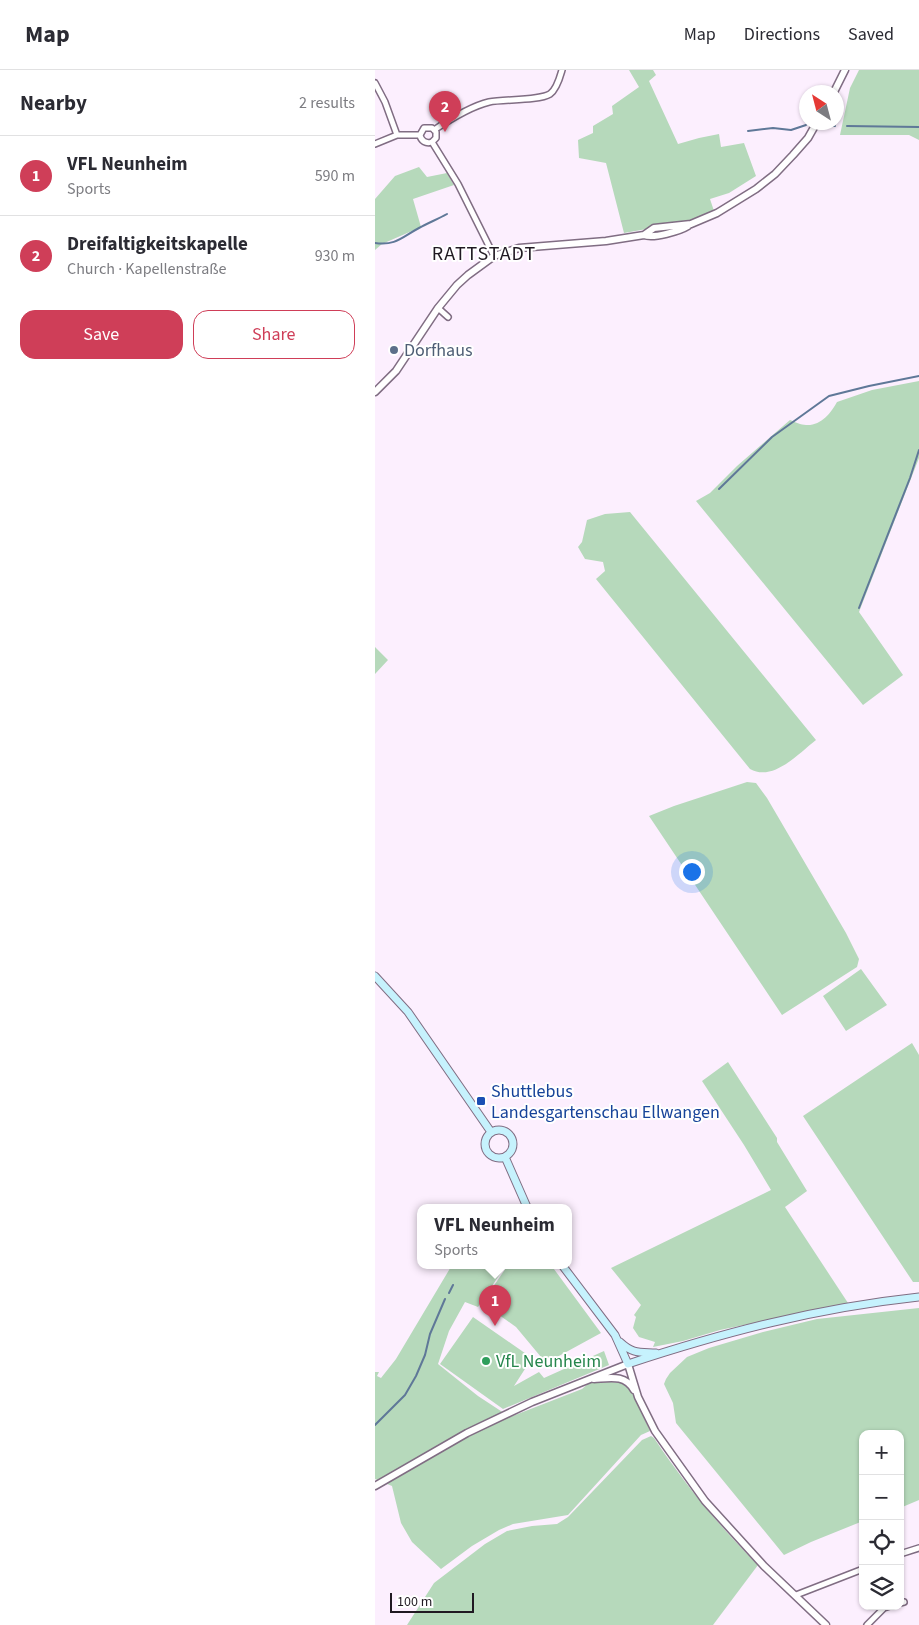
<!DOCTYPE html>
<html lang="en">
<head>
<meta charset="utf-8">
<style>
  :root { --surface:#fff; --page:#f7f7f7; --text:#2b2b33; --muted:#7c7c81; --line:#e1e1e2; --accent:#cf3e58 }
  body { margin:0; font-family:"Source Sans 3",sans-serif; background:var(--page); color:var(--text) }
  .controls { position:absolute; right:15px; bottom:15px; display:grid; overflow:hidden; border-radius:10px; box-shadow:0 1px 4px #0004 }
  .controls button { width:45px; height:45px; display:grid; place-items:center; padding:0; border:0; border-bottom:1px solid var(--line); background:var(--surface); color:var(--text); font:25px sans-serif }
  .compass { position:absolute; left:424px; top:15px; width:45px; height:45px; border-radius:50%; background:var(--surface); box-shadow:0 1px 4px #0004; rotate:324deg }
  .scale { position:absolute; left:15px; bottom:12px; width:84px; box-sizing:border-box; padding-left:5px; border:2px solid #201922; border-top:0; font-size:14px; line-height:18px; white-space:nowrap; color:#201922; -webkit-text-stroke:4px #fff; paint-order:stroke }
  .you { position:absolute; left:316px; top:801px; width:18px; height:18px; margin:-12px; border:4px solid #fff; border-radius:50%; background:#1a73e8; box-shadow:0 0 0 8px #1a73e833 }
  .badge { display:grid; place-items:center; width:32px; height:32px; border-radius:50%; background:var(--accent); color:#fff; font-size:16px; font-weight:700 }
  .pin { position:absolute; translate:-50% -41px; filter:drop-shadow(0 1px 2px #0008) }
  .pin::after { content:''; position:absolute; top:26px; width:18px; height:15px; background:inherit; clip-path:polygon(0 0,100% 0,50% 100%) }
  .popup { position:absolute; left:42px; top:1134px; width:155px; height:65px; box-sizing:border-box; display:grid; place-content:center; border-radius:10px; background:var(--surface); filter:drop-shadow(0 1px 4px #0005); font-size:16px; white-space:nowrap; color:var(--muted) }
  .popup b { font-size:19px; color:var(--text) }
  .popup::after { content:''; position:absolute; left:50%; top:100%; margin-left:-10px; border:10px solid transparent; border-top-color:var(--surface) }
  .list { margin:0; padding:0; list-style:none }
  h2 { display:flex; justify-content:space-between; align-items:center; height:65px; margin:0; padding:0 20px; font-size:21px }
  h2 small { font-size:16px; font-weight:400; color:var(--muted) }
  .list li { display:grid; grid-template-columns:32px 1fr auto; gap:15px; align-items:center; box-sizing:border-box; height:80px; padding:0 20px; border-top:1px solid var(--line) }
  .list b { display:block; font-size:19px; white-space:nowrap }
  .list p { margin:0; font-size:16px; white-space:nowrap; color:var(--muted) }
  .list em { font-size:16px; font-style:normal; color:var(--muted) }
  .actions { display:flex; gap:10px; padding:15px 20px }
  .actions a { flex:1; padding:11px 0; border:1px solid var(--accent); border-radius:15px; text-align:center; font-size:18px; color:var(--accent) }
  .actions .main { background:var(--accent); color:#fff }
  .icon { flex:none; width:28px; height:28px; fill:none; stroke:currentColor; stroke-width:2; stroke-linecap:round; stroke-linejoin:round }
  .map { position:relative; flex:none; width:544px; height:1555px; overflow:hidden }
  header { display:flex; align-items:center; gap:30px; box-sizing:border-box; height:70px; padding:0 25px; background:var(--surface); border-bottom:1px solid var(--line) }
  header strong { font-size:24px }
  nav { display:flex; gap:28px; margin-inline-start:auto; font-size:18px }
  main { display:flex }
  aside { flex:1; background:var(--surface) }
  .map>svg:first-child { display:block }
</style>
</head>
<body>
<header>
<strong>Map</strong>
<nav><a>Map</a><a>Directions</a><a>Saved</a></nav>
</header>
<main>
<aside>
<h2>Nearby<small>2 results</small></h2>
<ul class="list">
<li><span class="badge">1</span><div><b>VFL Neunheim</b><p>Sports</p></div><em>590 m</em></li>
<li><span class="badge">2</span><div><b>Dreifaltigkeitskapelle</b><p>Church · Kapellenstraße</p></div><em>930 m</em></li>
</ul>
<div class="actions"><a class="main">Save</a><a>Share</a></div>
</aside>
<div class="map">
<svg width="544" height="1555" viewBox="0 0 544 1555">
  <rect width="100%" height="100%" fill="#fceffe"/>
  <path fill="#b6d9bb" d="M254,0H278L281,5L274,11L303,74L324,68L344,64L346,77L369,73L381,106L354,123L335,129L339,141L317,151L249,163L231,93L204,88L203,70L218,63V56L238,44L237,36L264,17Z
    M484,0H544V70L534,65H465L475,18Z
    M44,97L52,107L72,103L79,115L38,129L46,157L7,174L0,180V129L20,106Z
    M544,311V388L484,542L528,605L488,635L321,431L335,423L362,396L415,350C420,352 426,355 431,355C446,356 456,343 462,332L497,320Z
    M255,442L441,670C423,684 398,712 375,699L221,509L230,501L228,492L210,489L203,477L207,472L212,450L230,444Z
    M0,577L13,590L0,604Z
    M372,712L381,713L392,728L471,863L484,889L482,897L471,904L407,945L274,746L299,736Z
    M486,899L512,935L471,961L448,926Z
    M537,973L544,985V1212H538L428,1046Z
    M353,992L402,1068V1072L432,1121L410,1137L473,1233L345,1260L308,1271L278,1277L280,1272L264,1267L258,1258L261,1247L259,1245L266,1235L236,1198L396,1120L369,1075L327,1011Z
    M77,1195H131L103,1237L90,1232L74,1261L63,1294L103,1326L135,1347L207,1319L214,1313L236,1312L247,1313L257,1322L275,1361L266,1365L193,1445L138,1454L124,1460L97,1476L66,1499L37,1472L26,1453L17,1416L0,1409V1302H4L2,1306L6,1308L21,1289Z
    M133,1195H176L226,1263L171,1293L141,1257L107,1233Z
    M544,1238V1430L525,1438V1364H488V1451L436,1472L409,1485L301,1353L298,1333L289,1314L291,1309L295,1303L312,1287L334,1278L388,1262L442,1249Z
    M98,1247L157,1288L139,1316L164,1302L169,1308L229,1281L234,1295L128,1339L65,1294Z
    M276,1366L279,1368C309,1413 344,1456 383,1495L338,1555H32L59,1513L110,1474L132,1461L157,1456L182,1454L193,1447L267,1370Z"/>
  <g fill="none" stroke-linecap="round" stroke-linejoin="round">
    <path stroke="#5f7898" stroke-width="2" d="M451,55L460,56
      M472,56L544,57
      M373,61L398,58L416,60L431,55
      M0,173C21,176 27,167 44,158C53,153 63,149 72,144
      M344,419L397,367L454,326L494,316L544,306
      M484,538L535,408L544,380
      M74,1223L78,1215
      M0,1355L30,1325L41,1306L50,1285L55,1264L70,1229"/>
    <defs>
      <path id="minor" d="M0,13L10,32L22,65
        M59,60C74,50 97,36 114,32C130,29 163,31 175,24C182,19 185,7 187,0
        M57,72L61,68V62L57,58H49L45,65C46,71 51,74 57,72L83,114L119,186
        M0,74L22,65H45
        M63,238L73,247
        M525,1484L544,1478
        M421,1525L488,1499
        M525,1533L529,1532
        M492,1555L509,1538L515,1536"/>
      <path id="tertiary" d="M459,22L470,0
        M269,165C278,169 305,161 313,156
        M0,322L21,301L63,238L82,215L93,205L119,186L144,178L231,171L269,165L279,158L316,154L342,143L381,119L400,104L418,85L433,68L442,52
        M219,1309C235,1308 250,1304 259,1320
        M0,1416L92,1363L157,1332L253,1294L263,1327L280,1361L330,1431L389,1496L451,1555"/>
      <path id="secondary" d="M0,906L33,942L116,1062
        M110 1074a14 14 0 1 1 28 0a14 14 0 1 1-28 0Z
        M130,1087L152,1137
        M187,1195L240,1265L253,1294C350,1262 442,1238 544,1227
        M245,1272C258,1284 264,1282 281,1283"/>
    </defs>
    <use href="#minor" stroke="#806d83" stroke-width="8"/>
    <use href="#tertiary" stroke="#806d83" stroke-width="9"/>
    <use href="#secondary" stroke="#806d83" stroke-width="9"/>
    <use href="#minor" stroke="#fff" stroke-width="5"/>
    <use href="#tertiary" stroke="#fff" stroke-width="6"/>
    <use href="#secondary" stroke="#c6f2fd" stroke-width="7"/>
  </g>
  <circle fill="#5c6f8a" stroke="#fff" stroke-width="2" cx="19" cy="280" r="5"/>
  <rect fill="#1a4fb4" stroke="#fff" stroke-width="2" x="101" y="1026" width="10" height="10" rx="2.5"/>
  <circle fill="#2e9e5b" stroke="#fff" stroke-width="2" cx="111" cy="1291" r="5"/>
  <g text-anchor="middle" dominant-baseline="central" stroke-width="4" stroke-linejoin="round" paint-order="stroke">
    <g font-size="18" fill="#4e5e75" stroke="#fff" text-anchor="start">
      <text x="29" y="280">Dorfhaus</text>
    </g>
    <g font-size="18" fill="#164399" stroke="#fff" text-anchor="start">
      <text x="116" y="1021">Shuttlebus<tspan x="116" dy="21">Landesgartenschau Ellwangen</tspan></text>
    </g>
    <g font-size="18" fill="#27864d" stroke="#fff" text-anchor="start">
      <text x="121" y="1291">VfL Neunheim</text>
    </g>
    <g font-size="20" letter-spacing="1" fill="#201922" stroke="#fff">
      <text x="109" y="184">RATTSTADT</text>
    </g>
  </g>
</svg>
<div class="controls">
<button>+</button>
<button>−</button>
<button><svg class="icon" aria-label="locate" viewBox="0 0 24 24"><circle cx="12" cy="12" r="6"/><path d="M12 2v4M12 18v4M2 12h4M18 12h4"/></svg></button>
<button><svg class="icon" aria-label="layers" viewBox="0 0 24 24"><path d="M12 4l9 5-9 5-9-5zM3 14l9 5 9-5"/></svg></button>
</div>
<svg class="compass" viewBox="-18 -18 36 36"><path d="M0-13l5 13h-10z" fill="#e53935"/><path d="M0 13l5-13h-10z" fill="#7c7c81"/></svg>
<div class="scale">100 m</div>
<div class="you"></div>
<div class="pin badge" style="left:120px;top:1256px">1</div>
<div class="popup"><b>VFL Neunheim</b>Sports</div>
<div class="pin badge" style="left:70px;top:62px">2</div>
</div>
</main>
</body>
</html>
